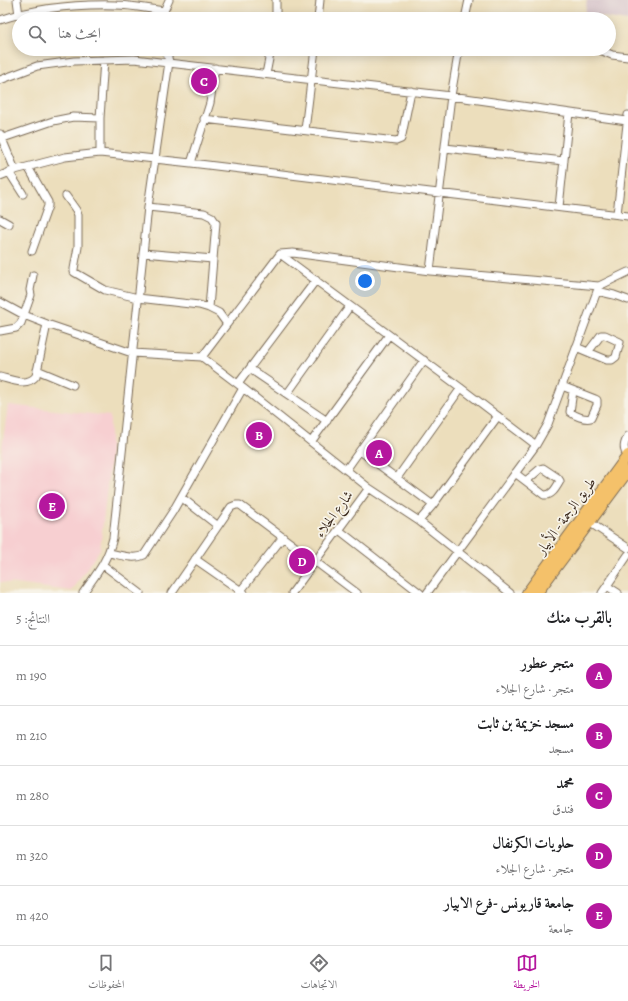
<!DOCTYPE html>
<html lang="ar">
<head>
<meta charset="utf-8">
<style>
  :root { --surface:#fff; --page:#f2f2f2; --text:#202124; --muted:#757577; --line:#e0e0e0; --accent:#b5179e }
  body { margin:0; font-family:Alegreya,Amiri,serif; background:var(--page); color:var(--text); direction:rtl }
  .you { position:absolute; left:365px; top:281px; width:14px; height:14px; margin:-10px; border:3px solid #fff; border-radius:50%; background:#1a73e8; box-shadow:0 0 0 6px #1a73e833 }
  .badge { display:grid; place-items:center; width:26px; height:26px; border-radius:50%; background:var(--accent); color:#fff; font-size:13px; font-weight:700 }
  .pin { position:absolute; translate:-50% -50%; border:2px solid #fff; box-shadow:0 1px 4px #0006 }
  .list { margin:0; padding:0; list-style:none }
  h2 { display:flex; justify-content:space-between; align-items:center; height:52px; margin:0; padding:0 16px; font-size:17px }
  h2 small { font-size:13px; font-weight:400; color:var(--muted) }
  .list li { display:grid; grid-template-columns:26px 1fr auto; gap:12px; align-items:center; box-sizing:border-box; height:60px; padding:0 16px; border-top:1px solid var(--line) }
  .list b { display:block; font-size:15px; white-space:nowrap }
  .list p { margin:0; font-size:13px; white-space:nowrap; color:var(--muted) }
  .list em { font-size:13px; font-style:normal; color:var(--muted) }
  .icon { flex:none; width:22px; height:22px; fill:none; stroke:currentColor; stroke-width:2; stroke-linecap:round; stroke-linejoin:round }
  .map { position:relative; flex:none; width:628px; height:593px; overflow:hidden; direction:ltr }
  .search { position:absolute; background:var(--surface); box-shadow:0 2px 10px #0003; left:12px; right:12px; top:12px; height:44px; display:flex; align-items:center; gap:10px; box-sizing:border-box; padding:0 14px; border-radius:22px; color:var(--muted); font-size:15px }
  .sheet { height:352px; background:var(--surface) }
  nav { display:flex; justify-content:space-around; align-items:center; box-sizing:border-box; height:56px; border-top:1px solid var(--line); background:var(--surface); font-size:11px; color:var(--muted) }
  nav a { display:grid; justify-items:center; gap:2px }
  nav .on { color:var(--accent) }
  .map>svg:first-child { display:block }
</style>
</head>
<body>
<div class="map">
<svg width="628" height="593" viewBox="0 0 628 593">
  <rect width="100%" height="100%" fill="#f7f3e8"/>
  <filter id="ink" filterUnits="userSpaceOnUse"><feTurbulence type="fractalNoise" baseFrequency=".025" numOctaves="2"/><feDisplacementMap in="SourceGraphic" scale="8" xChannelSelector="R" yChannelSelector="G"/><feConvolveMatrix kernelMatrix="1 2 1 2 8 2 1 2 1" color-interpolation-filters="sRGB"/></filter>
  <filter id="wash" filterUnits="userSpaceOnUse"><feTurbulence type="fractalNoise" baseFrequency=".012" numOctaves="4" result="noise"/><feDisplacementMap in="SourceGraphic" scale="16" xChannelSelector="R" yChannelSelector="G"/><feGaussianBlur stdDeviation="0.9" result="paint"/><feColorMatrix in="noise" values="0 0 0 0 0 0 0 0 0 0 0 0 0 0 0 0 0 1.4 0 .05"/><feComposite in="paint" operator="in"/></filter>
  <g filter="url(#wash)">
    <rect width="100%" height="100%" fill="#ecdebc"/>
    <path fill="#f7cfd1" d="M8,405L110,416V461L100,549L72,591L0,582V462Z"/>
    <path fill="#d2bdc6" d="M587,0H628V21L585,14Z"/>
  </g>
  <g filter="url(#ink)">
    <g fill="none" stroke-linecap="round" stroke-linejoin="round">
      <defs>
        <path id="minor" d="M17,0L19,15
          M164,19V11L169,0
          M276,19V0
          M318,19L320,0
          M465,19L469,0
          M0,20C37,8 77,4 116,5C132,5 148,9 164,11
          M598,49L612,55L628,57
          M266,74L271,49
          M0,80L37,66L74,61L134,59L451,96L627,121
          M204,119L396,141L401,139L402,135L411,91
          M305,130L315,49
          M0,134L15,170
          M0,139L53,121L73,117L100,118
          M445,148L564,161
          M100,153V118L104,60
          M191,163L210,103L215,68
          M28,167L48,202V206L32,251
          M9,172L23,194
          M0,176L15,170L65,157L100,153L191,163L628,216
          M66,196L76,210L78,215V247L74,269V272L105,290L138,298L199,305L209,308L219,313L227,324
          M148,207L204,213L212,217L216,223L209,308
          M559,207L569,113
          M617,214L628,115
          M0,219L9,224
          M143,253L213,259
          M280,254L461,388L536,445L427,593
          M430,271L451,96L459,49
          M597,291L614,295L628,300
          M0,302L24,315L47,324L132,353L202,357L243,388L369,488L419,521L510,593
          M0,331L16,328L21,323L31,295L30,290L33,275
          M576,347L607,360H612L616,357L620,342L605,335H601L588,352
          M202,357L280,254L293,253L430,271L599,286L628,272
          M250,369L327,421
          M37,370L73,385
          M0,377C12,380 27,387 36,376L47,324
          M238,384L316,280
          M562,386L595,399L597,400V405L591,418C585,420 575,416 570,412L573,391
          M287,394L350,306
          M311,442L389,335
          M536,445L548,424L599,286
          M360,451L433,505
          M628,456C622,449 624,443 628,436
          M346,470L424,360
          M515,473L544,495C552,496 556,488 560,481L558,478L543,468L540,469L526,481
          M397,478L461,388
          M181,497L218,526
          M419,521L433,505L498,416
          M589,522L628,548
          M339,530L420,593
          M109,553C120,555 134,560 144,555L173,511L243,388
          M195,559L244,593
          M103,565L140,593
          M607,586L618,593
          M83,593C97,573 107,562 113,538L148,207L169,62L166,49
          M172,593L231,507L236,505H240L357,593
          M239,593L283,537
          M292,593L369,488
          M602,593L628,555"/>
        <path id="highway" d="M527,593L628,455
          M537,593L628,471"/>
      </defs>
      <use href="#minor" stroke="#796955" stroke-width="9"/>
      <use href="#highway" stroke="#796955" stroke-width="12"/>
      <use href="#minor" stroke="#fff" stroke-width="7"/>
      <use href="#highway" stroke="#f4c16a" stroke-width="10"/>
    </g>
  </g>
  <g text-anchor="middle" dominant-baseline="central" stroke-width="3.5" stroke-linejoin="round" paint-order="stroke">
    <g font-size="14" fill="#3b2a1e" stroke="#f7f3e8">
      <text transform="translate(334 514) rotate(-54)">شارع الجلاء</text>
      <text transform="translate(566 516) rotate(-54)">طريق الرجمة - الأبيار</text>
    </g>
  </g>
</svg>
<div class="you"></div>
<div class="pin badge" style="left:379px;top:453px">A</div>
<div class="pin badge" style="left:259px;top:435px">B</div>
<div class="pin badge" style="left:204px;top:81px">C</div>
<div class="pin badge" style="left:302px;top:561px">D</div>
<div class="pin badge" style="left:52px;top:506px">E</div>
<div class="search"><svg class="icon" aria-label="search" viewBox="0 0 24 24"><circle cx="10" cy="10" r="6"/><path d="M15 15l6 6"/></svg>ابحث هنا</div>
</div>
<section class="sheet">
<h2>بالقرب منك<small>النتائج: 5</small></h2>
<ul class="list">
<li><span class="badge">A</span><div><b>متجر عطور</b><p>متجر · شارع الجلاء</p></div><em>190 m</em></li>
<li><span class="badge">B</span><div><b>مسجد خزيمة بن ثابت</b><p>مسجد</p></div><em>210 m</em></li>
<li><span class="badge">C</span><div><b>محمد</b><p>فندق</p></div><em>280 m</em></li>
<li><span class="badge">D</span><div><b>حلويات الكرنفال</b><p>متجر · شارع الجلاء</p></div><em>320 m</em></li>
<li><span class="badge">E</span><div><b>جامعة قاريونس -فرع الابيار</b><p>جامعة</p></div><em>420 m</em></li>
</ul>
</section>
<nav>
<a class="on"><svg class="icon" aria-label="map" viewBox="0 0 24 24"><path d="M3 6l6-2 6 2 6-2v14l-6 2-6-2-6 2zM9 4v14M15 6v14"/></svg>الخريطة</a>
<a><svg class="icon" aria-label="directions" viewBox="0 0 24 24"><path d="M12 3l9 9-9 9-9-9zM9 14v-3h6M13 9l2 2-2 2"/></svg>الاتجاهات</a>
<a><svg class="icon" aria-label="saved" viewBox="0 0 24 24"><path d="M7 4h10v16l-5-4-5 4z"/></svg>المحفوظات</a>
</nav>
</body>
</html>
